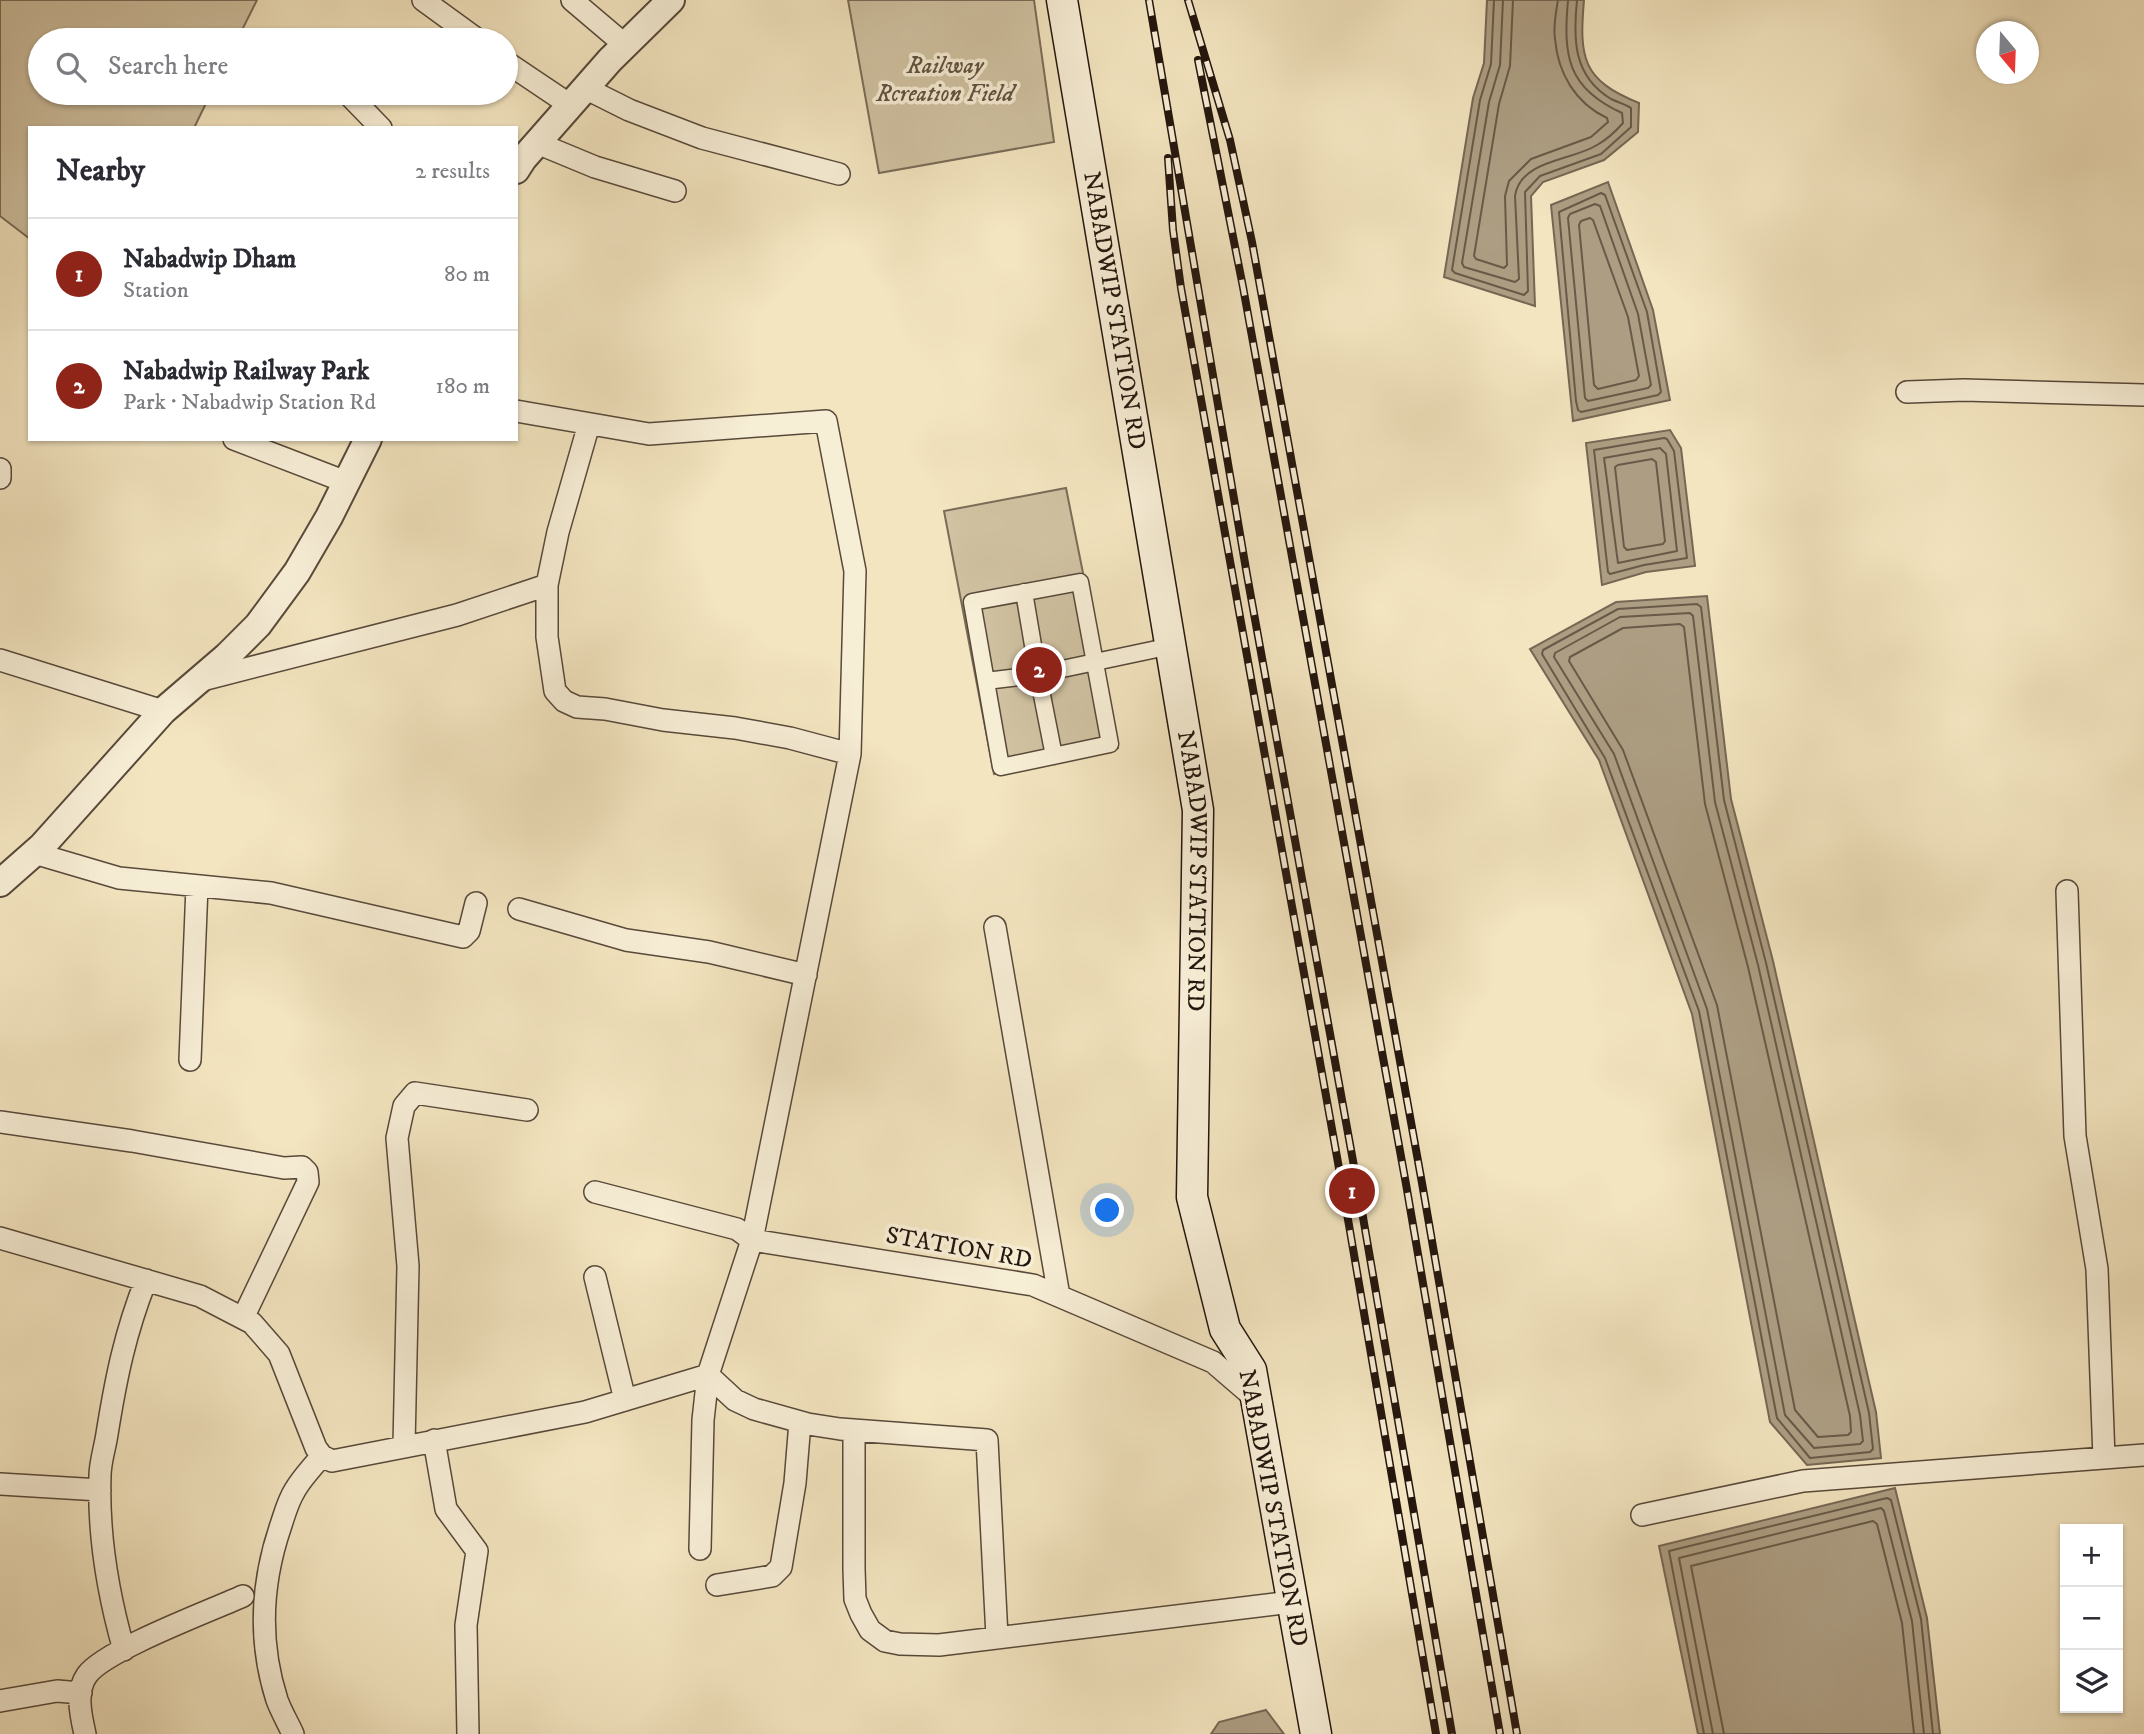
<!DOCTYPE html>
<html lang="en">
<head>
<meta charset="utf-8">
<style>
  :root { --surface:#fff; --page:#f2f2f3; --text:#2b2b33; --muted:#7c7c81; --line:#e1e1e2; --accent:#8f2418 }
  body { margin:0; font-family:"IM FELL DW Pica",serif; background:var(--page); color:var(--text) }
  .controls { position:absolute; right:21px; bottom:21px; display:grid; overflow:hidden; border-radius:0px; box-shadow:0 2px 5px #0004 }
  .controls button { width:63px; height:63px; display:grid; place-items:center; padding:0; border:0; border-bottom:2px solid var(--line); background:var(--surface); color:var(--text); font:35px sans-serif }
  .compass { position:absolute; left:1976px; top:21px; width:63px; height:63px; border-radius:50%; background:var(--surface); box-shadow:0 2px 5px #0004; rotate:161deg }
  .you { position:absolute; left:1108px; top:1211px; width:24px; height:24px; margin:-18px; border:5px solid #fff; border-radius:50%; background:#1a73e8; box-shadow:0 0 0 10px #1a73e833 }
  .badge { display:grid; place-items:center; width:46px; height:46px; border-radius:50%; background:var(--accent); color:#fff; font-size:23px; font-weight:700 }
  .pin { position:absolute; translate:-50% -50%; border:4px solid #fff; box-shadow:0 2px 7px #0006 }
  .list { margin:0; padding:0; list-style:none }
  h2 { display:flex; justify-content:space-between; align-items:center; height:91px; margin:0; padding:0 28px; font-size:30px }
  h2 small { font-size:23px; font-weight:400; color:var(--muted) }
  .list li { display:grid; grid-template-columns:46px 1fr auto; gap:21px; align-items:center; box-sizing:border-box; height:112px; padding:0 28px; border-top:2px solid var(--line) }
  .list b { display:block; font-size:26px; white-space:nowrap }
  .list p { margin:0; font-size:23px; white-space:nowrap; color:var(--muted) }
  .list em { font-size:23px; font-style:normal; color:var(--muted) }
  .icon { flex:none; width:38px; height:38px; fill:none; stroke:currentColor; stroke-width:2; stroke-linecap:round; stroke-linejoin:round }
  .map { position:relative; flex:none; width:2144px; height:1734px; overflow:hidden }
  .search { position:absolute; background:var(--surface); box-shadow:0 2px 5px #0004; left:28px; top:28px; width:490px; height:77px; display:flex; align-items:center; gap:18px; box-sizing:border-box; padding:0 24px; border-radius:38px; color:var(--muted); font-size:26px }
  .panel { position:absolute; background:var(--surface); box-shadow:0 2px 5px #0004; left:28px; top:126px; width:490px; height:315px; border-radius:0px }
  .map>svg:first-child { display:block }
</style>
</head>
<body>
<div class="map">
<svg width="2144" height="1734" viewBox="0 0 2144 1734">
  <rect width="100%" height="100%" fill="#f3e5c0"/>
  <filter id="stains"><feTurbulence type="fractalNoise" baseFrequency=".00286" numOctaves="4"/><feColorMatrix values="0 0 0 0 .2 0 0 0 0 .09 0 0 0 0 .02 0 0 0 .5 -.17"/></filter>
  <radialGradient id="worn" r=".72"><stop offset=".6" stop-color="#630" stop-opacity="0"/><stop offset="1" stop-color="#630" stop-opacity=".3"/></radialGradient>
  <path fill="#d0c2a2" stroke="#7a6c58" stroke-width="2" d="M0,0H257L237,40H40V93H211L194,128H30V239L0,216Z
    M848,0H1034L1054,142L879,173Z
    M1066,488L1118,748L994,774L944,511Z"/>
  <path fill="#ad9e83" stroke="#766754" stroke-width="2" d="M1487,0H1584C1579,58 1582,80 1639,103L1638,132L1604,160L1543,182L1531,196L1535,306L1444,277L1473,98L1484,63Z
    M1608,182L1653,310L1670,400L1573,421L1551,205Z
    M1670,430L1681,448L1695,566L1646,572L1602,585L1586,443Z
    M1707,596L1731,799L1773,961L1851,1304L1876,1412L1881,1458L1807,1465L1770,1422L1692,1014L1599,760L1530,649L1616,602Z
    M1895,1488L1927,1618L1940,1734H1698L1659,1546Z
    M1266,1710L1284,1734H1211L1219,1722Z"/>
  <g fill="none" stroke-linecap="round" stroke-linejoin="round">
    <path stroke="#685a48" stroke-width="2" d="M1494,0L1491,64L1480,100L1452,270L1455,273L1524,295L1528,291L1525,192L1540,176L1601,154L1631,127V108C1625,104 1617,102 1611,99C1573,76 1573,39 1577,0
      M1503,0L1500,65L1489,102L1462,263L1464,267L1515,282L1519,279L1515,196C1521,159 1572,161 1597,145C1606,140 1616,131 1623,123L1622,113C1567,88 1563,56 1568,0
      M1513,0L1510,66L1499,104L1474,256L1476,259L1504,268L1507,265L1505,196L1509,181L1531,159L1591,137L1608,122L1607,118C1575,103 1558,73 1555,39C1553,26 1556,12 1558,0
      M1601,193L1605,195L1647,312L1661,392L1658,395L1581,412L1578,410L1576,401L1559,212Z
      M1595,204L1600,206L1638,314L1651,385L1648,388L1588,401L1585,398L1568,218L1570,214Z
      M1590,218L1593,220L1628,317L1639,376L1636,380L1598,389L1594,385L1579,225L1581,221Z
      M1664,438L1667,439L1674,451L1687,558L1644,565L1610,574L1608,572L1594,450Z
      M1660,448L1666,454L1677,551L1618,563L1604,458Z
      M1652,459L1656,462L1665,541L1663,544L1627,550L1624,547L1615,467L1618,465Z
      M1697,604L1701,607L1724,800L1766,963L1869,1413L1873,1449L1870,1452L1810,1458L1777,1418L1699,1011L1605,758L1542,654L1543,650L1618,609Z
      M1690,613L1693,616L1715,802L1758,965L1860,1415L1863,1441L1860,1444L1814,1448L1785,1415L1707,1009L1614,754L1554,657L1555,653L1620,617Z
      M1680,624L1684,627L1705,804L1748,967L1850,1416L1851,1432L1848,1435L1818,1437L1795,1410L1717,1005L1623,750L1569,661L1570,657L1623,628Z
      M1704,1734L1669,1551L1887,1498L1891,1500L1921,1619L1933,1734
      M1713,1734L1679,1558L1881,1508L1884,1511L1912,1621L1924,1734
      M1724,1734L1691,1566L1873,1521L1877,1524L1902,1623L1914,1734"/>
    <defs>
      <path id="pedestrian" d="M1080,582L1110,744L1001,767L972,602Z
        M1024,592L1036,663
        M1027 674a11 11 0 1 1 22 0a11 11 0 1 1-22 0Z
        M1048,672L1171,646
        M986,681L1027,676
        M1040,685L1054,756"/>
      <path id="minor" d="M423,0L478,40
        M572,0L625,45
        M506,62L570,105
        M585,88L629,110L702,138L839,174
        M347,93L381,128
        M537,143L595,167L675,191
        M1907,392L1964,390L2144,395
        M589,424L558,532L547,585V637L555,691L564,701L577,707L605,709L663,720L735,728L790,738L850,754
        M234,439L346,482
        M0,469V478
        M0,660L163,711
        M198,681L457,615L547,585
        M34,853L119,878L271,893L463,937L469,931L476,903
        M2067,891L2075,1136L2097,1269L2104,1458
        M519,909L626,940L709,952L806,975
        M995,927L1059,1296
        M190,1060L197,886
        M0,1122L132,1141L284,1168L302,1167L307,1172L308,1182L243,1318
        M595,1192L737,1229L752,1240
        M0,1238L200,1296L252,1323L279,1354L316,1448L322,1456L332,1461L585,1412L708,1375L752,1240L850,754L855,571L826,421L649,434L516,411
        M752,1240L1033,1285L1213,1362L1256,1399
        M595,1277L625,1400
        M708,1375L735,1400L754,1409L808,1424L840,1429L987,1440L997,1637
        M854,1430V1569L855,1599L861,1614L870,1630L885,1641L900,1644L939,1645L1291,1602
        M434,1440L446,1509L477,1551L466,1625L468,1734
        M404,1445L408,1266L397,1138L404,1106L415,1093L527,1110
        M0,1484L100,1490
        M1642,1515L1803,1481L2144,1455
        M700,1549L703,1420L708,1375
        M717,1585L772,1576L781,1567L795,1483L800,1422
        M124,1650C108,1594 98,1535 100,1476C100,1462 105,1448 107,1434C116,1378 125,1333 146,1280
        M0,1701L57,1691L81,1693
        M85,1734C81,1716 75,1692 87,1675C105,1650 210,1611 243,1596
        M293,1734C288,1723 281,1711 277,1700C258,1641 261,1583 281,1525C285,1513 288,1501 295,1490C302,1478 312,1467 322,1456"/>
      <path id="tertiary" d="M516,170L523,159L610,60L671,0
        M0,883L42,846L163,711L227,656L258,625L297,572L329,517L368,439"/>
      <g id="secondary">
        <path id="s1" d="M1062,0L1198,810L1192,1197L1225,1329L1251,1370L1316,1734"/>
      </g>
    </defs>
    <use href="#pedestrian" stroke="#58493a" stroke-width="19"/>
    <use href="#minor" stroke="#58493a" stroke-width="24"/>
    <use href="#tertiary" stroke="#58493a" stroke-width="30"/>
    <use href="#secondary" stroke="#24150d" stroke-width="33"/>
    <use href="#pedestrian" stroke="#f7eed6" stroke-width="16"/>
    <use href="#minor" stroke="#f7eed6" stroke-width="21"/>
    <use href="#tertiary" stroke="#f7eed6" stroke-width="26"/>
    <use href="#secondary" stroke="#f7eed6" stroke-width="30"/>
    <defs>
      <path id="rail" d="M1149,0L1247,575L1359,1194L1452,1734
        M1188,0L1230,140L1252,242L1422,1183L1517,1734
        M1198,60L1243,287L1406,1184L1500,1734
        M1168,158L1173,230L1181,288L1344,1196L1436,1734"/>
    </defs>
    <use href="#rail" stroke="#24150d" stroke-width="8"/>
    <use href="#rail" stroke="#f7eed6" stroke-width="5" stroke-dasharray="16" stroke-linecap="butt"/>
  </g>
  <g text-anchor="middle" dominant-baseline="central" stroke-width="7" stroke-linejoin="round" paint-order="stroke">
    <g font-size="24" font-style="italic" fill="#605241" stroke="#f7eed6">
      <text x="945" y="66">Railway<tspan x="945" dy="28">Rcreation Field</tspan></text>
    </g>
    <g font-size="24" fill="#24150d" stroke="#f7eed6">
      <text stroke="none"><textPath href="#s1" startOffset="315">NABADWIP STATION RD</textPath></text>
      <text stroke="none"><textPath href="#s1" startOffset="882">NABADWIP STATION RD</textPath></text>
      <text transform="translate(959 1248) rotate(10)">STATION RD</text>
      <text transform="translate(1273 1508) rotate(79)">NABADWIP STATION RD</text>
    </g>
  </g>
  <rect width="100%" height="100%" filter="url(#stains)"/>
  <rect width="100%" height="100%" fill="url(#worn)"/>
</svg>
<div class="controls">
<button>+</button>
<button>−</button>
<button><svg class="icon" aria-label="layers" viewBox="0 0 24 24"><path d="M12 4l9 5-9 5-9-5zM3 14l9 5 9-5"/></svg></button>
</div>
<svg class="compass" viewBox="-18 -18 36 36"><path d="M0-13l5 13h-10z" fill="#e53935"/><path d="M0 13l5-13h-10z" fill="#7c7c81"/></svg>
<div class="you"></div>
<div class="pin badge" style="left:1352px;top:1191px">1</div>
<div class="pin badge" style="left:1039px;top:670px">2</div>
<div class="search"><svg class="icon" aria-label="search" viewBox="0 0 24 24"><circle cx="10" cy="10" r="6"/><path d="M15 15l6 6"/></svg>Search here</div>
<section class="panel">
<h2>Nearby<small>2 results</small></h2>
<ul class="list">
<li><span class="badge">1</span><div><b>Nabadwip Dham</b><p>Station</p></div><em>80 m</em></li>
<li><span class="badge">2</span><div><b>Nabadwip Railway Park</b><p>Park · Nabadwip Station Rd</p></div><em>180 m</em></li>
</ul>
</section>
</div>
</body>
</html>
